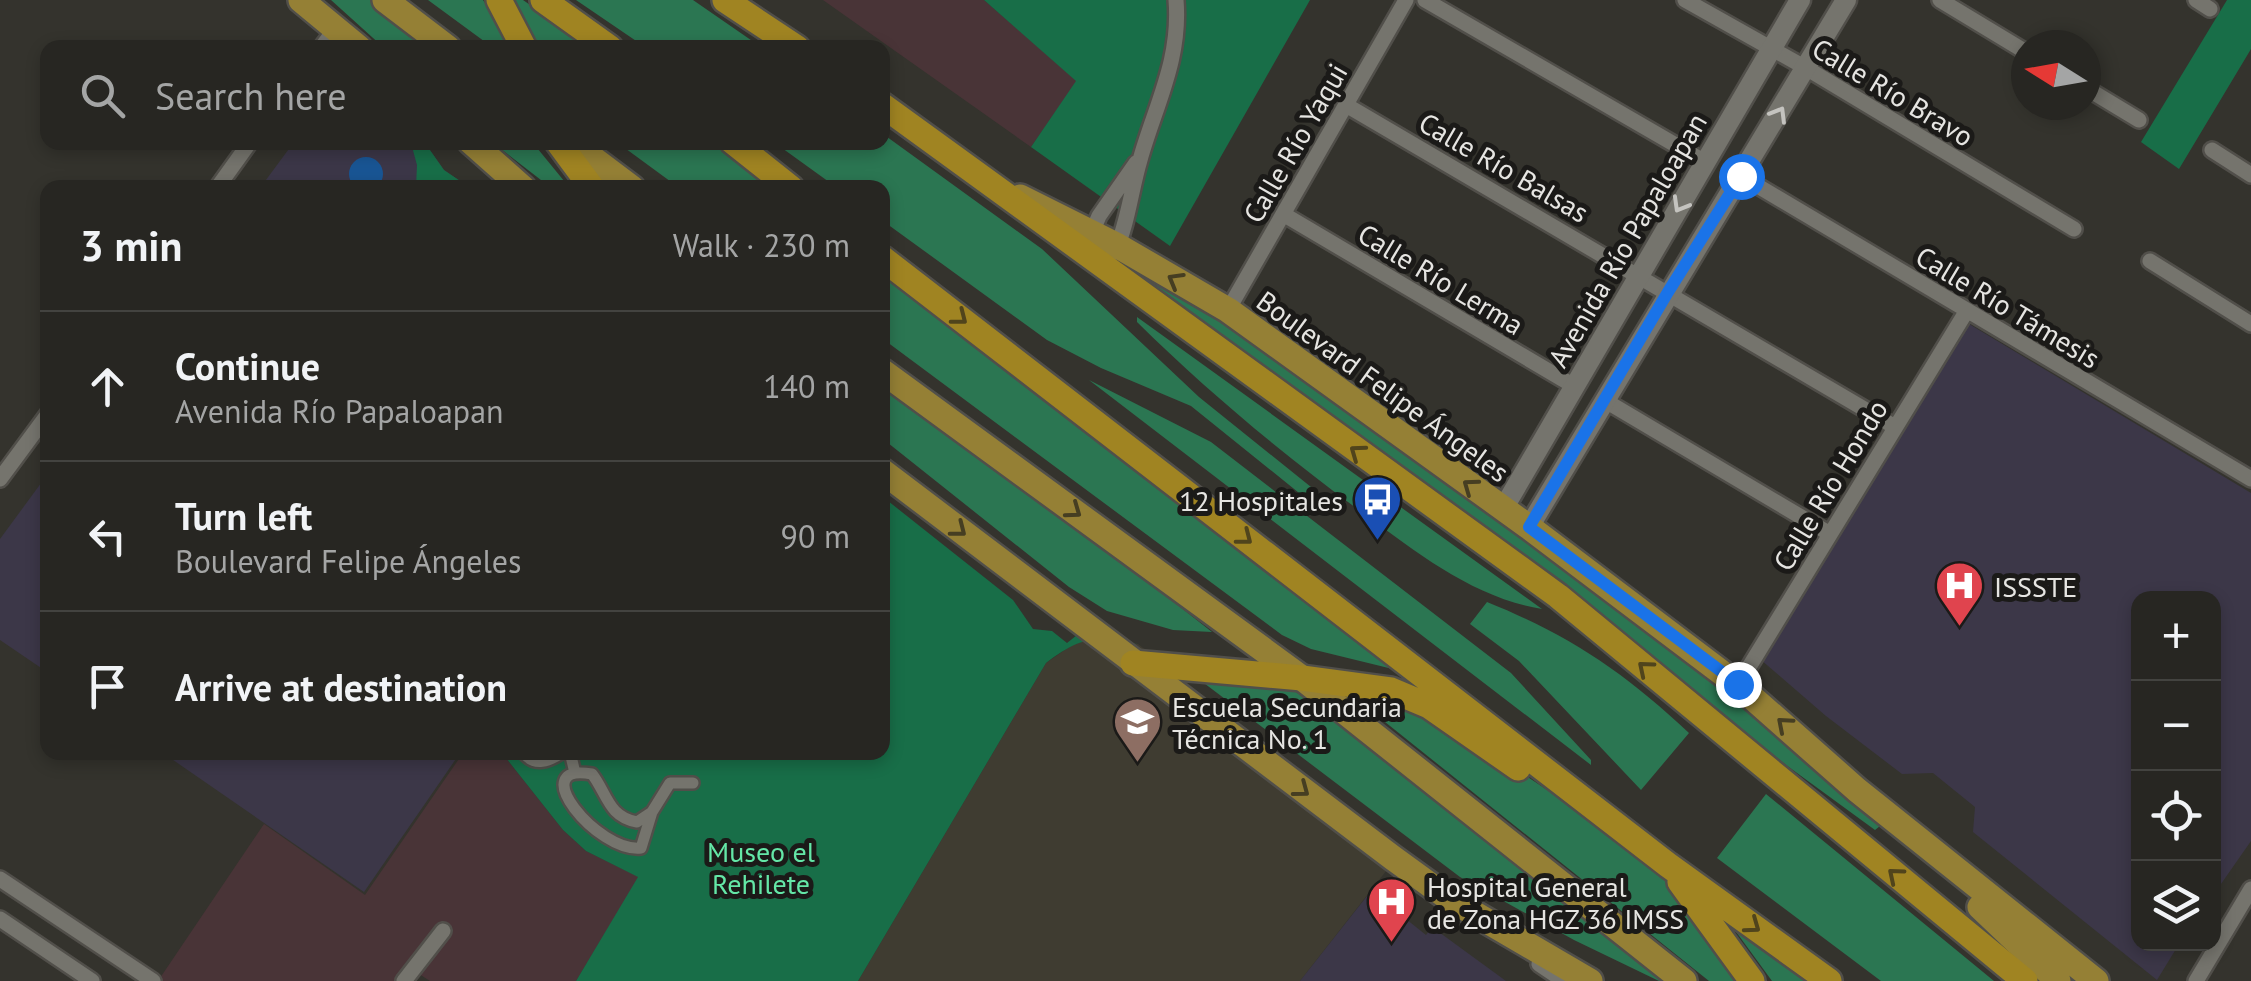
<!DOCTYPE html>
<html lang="en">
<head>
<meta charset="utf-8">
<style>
  :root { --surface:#272622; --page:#33322f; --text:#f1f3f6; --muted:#a4a5a5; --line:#434340 }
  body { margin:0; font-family:"PT Sans",sans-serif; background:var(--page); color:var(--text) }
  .controls { position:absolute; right:30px; bottom:30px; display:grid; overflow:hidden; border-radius:20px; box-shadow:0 5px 15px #0003 }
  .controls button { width:90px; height:90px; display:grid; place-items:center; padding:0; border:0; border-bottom:2px solid var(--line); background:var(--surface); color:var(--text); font:50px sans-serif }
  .compass { position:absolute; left:2011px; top:30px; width:90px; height:90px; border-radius:50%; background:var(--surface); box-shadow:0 5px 15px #0003; rotate:281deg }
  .stop { position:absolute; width:30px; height:30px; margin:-22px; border:8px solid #1a73e8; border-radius:50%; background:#fff }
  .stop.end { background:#1a73e8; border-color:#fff; box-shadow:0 2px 10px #0008 }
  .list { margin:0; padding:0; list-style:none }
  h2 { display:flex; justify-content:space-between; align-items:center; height:130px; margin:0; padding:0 40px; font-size:42px }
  h2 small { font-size:32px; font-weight:400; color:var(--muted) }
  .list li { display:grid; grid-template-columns:65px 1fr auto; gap:30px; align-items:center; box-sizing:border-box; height:150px; padding:0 40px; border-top:2px solid var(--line) }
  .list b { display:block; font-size:38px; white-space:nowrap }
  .list p { margin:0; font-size:32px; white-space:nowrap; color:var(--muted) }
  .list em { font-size:32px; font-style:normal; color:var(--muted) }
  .icon { flex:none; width:55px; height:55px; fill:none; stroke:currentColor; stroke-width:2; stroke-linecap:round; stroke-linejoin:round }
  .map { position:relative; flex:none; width:2251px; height:981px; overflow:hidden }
  .search { position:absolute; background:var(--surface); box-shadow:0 5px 15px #0003; left:40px; top:40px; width:850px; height:110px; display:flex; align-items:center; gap:25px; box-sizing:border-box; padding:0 35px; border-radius:20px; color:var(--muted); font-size:38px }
  .panel { position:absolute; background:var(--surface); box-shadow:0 5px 15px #0003; left:40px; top:180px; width:850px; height:580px; border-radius:20px }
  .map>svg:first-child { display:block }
</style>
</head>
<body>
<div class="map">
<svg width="2251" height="981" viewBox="0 0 2251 981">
  <rect width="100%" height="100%" fill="#34332d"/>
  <path fill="#493437" d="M823,0H984L1077,81L1031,147Z
    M463,753H502L563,830L586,851L639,877L576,981H430L413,970L405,981H158L264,824L365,895Z"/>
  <path fill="#3f3c31" d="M1094,637L1138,644L1401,852L1300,981H858L1046,663L1072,645Z"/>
  <path fill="#3c3748" d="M294,142L425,143L444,170L469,187L260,188Z
    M1969,324L2251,493V841L2214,894V598H2138V944H2179L2157,980L1973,832L1975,807L1933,773L1902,774L1826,716L1760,659Z
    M47,475V672L0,640V539Z
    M163,753H460L364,892Z
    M1371,891L1426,935L1432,927L1506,981H1300Z"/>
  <path fill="#186e48" d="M984,0H1310L1170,246L1031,147L1076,81Z
    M2227,0H2251V49L2179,169L2141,142Z
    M411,143H425L444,170L469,187H416L417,165Z
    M883,497L1013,600L1033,629L1052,631L1067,643L1082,631L1138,644C1094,637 1083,635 1046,663L858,981H576L638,877L586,851L563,830L502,753L882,752Z"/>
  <path fill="#2b7652" d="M331,0H375L436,47H383Z
    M428,0H483L502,28L509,47H492Z
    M509,0H523L591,47H532Z
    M576,0H693L761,47H645Z
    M883,134L1042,249L1199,397L1311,487L1304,497L1191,406L1101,368L1047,340L883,221L882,188L836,187L775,143L882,142Z
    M493,143H533L569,187H550Z
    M618,143H722L784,187H678Z
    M1121,255L1226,316L1651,625L1880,826L1875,830L1786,765L1562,583L1118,262Z
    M882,259L1409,673L1311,649L1282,635L883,339Z
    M1137,317L1542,609C1475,598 1420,555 1367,516C1285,456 1209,393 1137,322Z
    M882,379L1014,476L1212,632L1173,630L1107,611L1069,587L883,439Z
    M1089,380L1211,442L1511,673L1591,760V765Z
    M1487,602C1569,635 1624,672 1689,733L1641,790L1519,661L1470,624Z
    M1257,666L1353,730L1679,981H1659L1574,940L1460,877L1192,674Z
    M1335,682L1398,691L1612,833L1665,878L1703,923L1745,981H1709Z
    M1766,794L1994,981H1881L1717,858Z
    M1715,903L1830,981H1772Z"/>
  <path fill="#195594" d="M349 174a17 17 0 1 1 34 0a17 17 0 1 1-34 0Z"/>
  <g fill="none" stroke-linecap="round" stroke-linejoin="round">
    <defs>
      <path id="pedestrian" d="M523,752C534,768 550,761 563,752
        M570,752L575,773
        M652,812L641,848C598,853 523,762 592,774C607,793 608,817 637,822L652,812L670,783H693"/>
      <path id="minor" d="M1425,0L1705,162
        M1685,0L1806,68L2074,229
        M1940,0L2026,52
        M2196,0L2210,9
        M321,48L336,28
        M2086,88L2139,120
        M1346,105L1895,427
        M2212,150L2251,175
        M1741,176L2251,479
        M217,188L250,142
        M1283,214L1574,386
        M1090,237L1099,216L1136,163
        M1115,252C1128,223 1131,190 1140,160C1155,106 1181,60 1176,0
        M2150,261L2251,324
        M1228,310L1406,0
        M1604,400L1830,534
        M0,479L48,414
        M1738,685L1966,312
        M0,879L153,981
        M0,919L92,981
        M1539,964L1564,981
        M404,981L443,931
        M2196,981L2251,889"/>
      <path id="tertiary" d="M1503,509L1800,0
        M1529,527L1846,0"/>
      <path id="primary" d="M301,0L359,48
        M385,0L448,48
        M471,142L523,188
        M571,142L632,188
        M1020,197L1118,246L1228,310L1529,527L1738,685L1857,790L2096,981
        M882,371L1302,678L1684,981
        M882,471L1393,858L1451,900L1590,981
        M1980,907L2058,981"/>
      <path id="trunk" d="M499,0L524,48
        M543,0L610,48
        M725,0L797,48
        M882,105L1558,596L2025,981
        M558,142L592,188
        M733,142L791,188
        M882,258L1668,865L1829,981
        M1133,663L1302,678L1391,690L1429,706L1518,768
        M1680,882L1752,981"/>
    </defs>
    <use href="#pedestrian" stroke="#514f4a" stroke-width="16"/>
    <use href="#minor" stroke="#514f4a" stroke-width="20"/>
    <use href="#tertiary" stroke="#514f4a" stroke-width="25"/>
    <use href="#primary" stroke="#514f4a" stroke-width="30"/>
    <use href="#trunk" stroke="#514f4a" stroke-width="30"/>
    <use href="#pedestrian" stroke="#75746d" stroke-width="11"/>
    <use href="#minor" stroke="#75746d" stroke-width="15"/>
    <use href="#tertiary" stroke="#75746d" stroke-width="20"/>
    <use href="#primary" stroke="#958035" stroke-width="25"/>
    <use href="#trunk" stroke="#a08422" stroke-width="25"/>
  </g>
  <defs><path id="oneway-chevron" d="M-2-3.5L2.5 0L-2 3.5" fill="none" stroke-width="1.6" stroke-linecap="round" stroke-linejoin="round" transform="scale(2.5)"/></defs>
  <g stroke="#c4c3bf">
    <use href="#oneway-chevron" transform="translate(1779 114) rotate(-59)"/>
    <use href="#oneway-chevron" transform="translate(1680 205) rotate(120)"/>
  </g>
  <g stroke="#463e22">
    <use href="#oneway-chevron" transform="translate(1175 280) rotate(-150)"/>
    <use href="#oneway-chevron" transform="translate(1470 486) rotate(-144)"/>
    <use href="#oneway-chevron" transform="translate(1074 511) rotate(36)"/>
    <use href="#oneway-chevron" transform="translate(959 530) rotate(38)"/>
    <use href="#oneway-chevron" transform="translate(1784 724) rotate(-139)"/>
    <use href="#oneway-chevron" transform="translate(1302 790) rotate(37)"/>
  </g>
  <g stroke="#50441c">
    <use href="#oneway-chevron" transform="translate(960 318) rotate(38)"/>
    <use href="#oneway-chevron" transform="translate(1357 452) rotate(-144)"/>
    <use href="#oneway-chevron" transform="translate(1245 538) rotate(38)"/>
    <use href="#oneway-chevron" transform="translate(1645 668) rotate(-140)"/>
    <use href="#oneway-chevron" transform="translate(1895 875) rotate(-140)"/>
    <use href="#oneway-chevron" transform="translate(1753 926) rotate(36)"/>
  </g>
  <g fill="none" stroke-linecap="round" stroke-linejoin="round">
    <path stroke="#1a73e8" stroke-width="12" d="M1738,684L1529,527L1668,292L1741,176"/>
  </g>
  <defs>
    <symbol id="bus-pin" viewBox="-11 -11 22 30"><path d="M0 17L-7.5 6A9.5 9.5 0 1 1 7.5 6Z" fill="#1a4fb4" stroke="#1b1a18"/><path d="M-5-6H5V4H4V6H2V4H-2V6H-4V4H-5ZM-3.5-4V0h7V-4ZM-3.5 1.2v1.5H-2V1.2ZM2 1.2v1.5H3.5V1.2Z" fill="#fff"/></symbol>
    <symbol id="hospital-pin" viewBox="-11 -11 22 30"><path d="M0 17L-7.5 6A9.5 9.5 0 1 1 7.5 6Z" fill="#e0444e" stroke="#1b1a18"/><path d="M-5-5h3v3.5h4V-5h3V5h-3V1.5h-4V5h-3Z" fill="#fff"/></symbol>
    <symbol id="school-pin" viewBox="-11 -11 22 30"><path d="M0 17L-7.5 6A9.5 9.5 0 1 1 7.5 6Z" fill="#8d6e63" stroke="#1b1a18"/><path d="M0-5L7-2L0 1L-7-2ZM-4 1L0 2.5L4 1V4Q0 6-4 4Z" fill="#fff"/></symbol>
  </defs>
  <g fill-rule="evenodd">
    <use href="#bus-pin" x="1350" y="472" width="55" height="75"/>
    <use href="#hospital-pin" x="1932" y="558" width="55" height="75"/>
    <use href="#school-pin" x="1110" y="694" width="55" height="75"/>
    <use href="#hospital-pin" x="1364" y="874" width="55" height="75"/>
  </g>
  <g text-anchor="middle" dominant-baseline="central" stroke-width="10" stroke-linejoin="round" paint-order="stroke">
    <g font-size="28" fill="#e6e5e2" stroke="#1b1a18">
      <text transform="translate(1893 92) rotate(31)">Calle Río Bravo</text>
      <text transform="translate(1295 143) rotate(-60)">Calle Río Yaqui</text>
      <text transform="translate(1504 167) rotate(30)">Calle Río Balsas</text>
      <text transform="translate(1627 240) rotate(-60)">Avenida Río Papaloapan</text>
      <text transform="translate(1441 279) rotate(31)">Calle Río Lerma</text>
      <text transform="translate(2008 307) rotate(31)">Calle Río Támesis</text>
      <text transform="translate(1383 386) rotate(36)">Boulevard Felipe Ángeles</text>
      <text transform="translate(1830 485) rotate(-59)">Calle Río Hondo</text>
    </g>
    <g font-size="28" fill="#e6e5e2" stroke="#1b1a18" text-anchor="start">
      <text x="1343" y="500" text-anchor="end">12 Hospitales</text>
      <text x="1994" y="586">ISSSTE</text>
      <text x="1172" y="706">Escuela Secundaria<tspan x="1172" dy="32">Técnica No. 1</tspan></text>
      <text x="1427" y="886">Hospital General<tspan x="1427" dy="32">de Zona HGZ 36 IMSS</tspan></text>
    </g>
    <g font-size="28" fill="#64e7a7" stroke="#1b1a18">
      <text x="761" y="851">Museo el<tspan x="761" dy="32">Rehilete</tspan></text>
    </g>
  </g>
</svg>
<div class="controls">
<button>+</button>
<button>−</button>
<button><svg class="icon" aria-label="locate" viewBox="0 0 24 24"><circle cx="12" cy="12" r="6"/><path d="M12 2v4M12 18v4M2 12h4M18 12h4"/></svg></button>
<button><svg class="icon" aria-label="layers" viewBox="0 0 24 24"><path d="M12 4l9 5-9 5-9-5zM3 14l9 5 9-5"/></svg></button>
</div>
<svg class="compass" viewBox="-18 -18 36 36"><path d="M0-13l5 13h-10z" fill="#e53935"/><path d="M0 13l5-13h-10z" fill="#a4a5a5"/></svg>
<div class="stop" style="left:1741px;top:176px"></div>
<div class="stop end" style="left:1738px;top:684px"></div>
<div class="search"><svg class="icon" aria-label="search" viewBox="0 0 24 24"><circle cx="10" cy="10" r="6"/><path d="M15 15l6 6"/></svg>Search here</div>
<section class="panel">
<h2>3 min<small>Walk · 230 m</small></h2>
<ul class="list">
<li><svg class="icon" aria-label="ahead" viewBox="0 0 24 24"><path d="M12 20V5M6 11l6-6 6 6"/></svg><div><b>Continue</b><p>Avenida Río Papaloapan</p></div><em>140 m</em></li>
<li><svg class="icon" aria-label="left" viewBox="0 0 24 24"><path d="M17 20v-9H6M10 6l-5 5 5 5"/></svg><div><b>Turn left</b><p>Boulevard Felipe Ángeles</p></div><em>90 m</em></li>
<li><svg class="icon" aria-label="arrive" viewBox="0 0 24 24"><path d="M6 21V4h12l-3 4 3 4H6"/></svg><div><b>Arrive at destination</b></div></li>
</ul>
</section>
</div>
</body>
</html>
